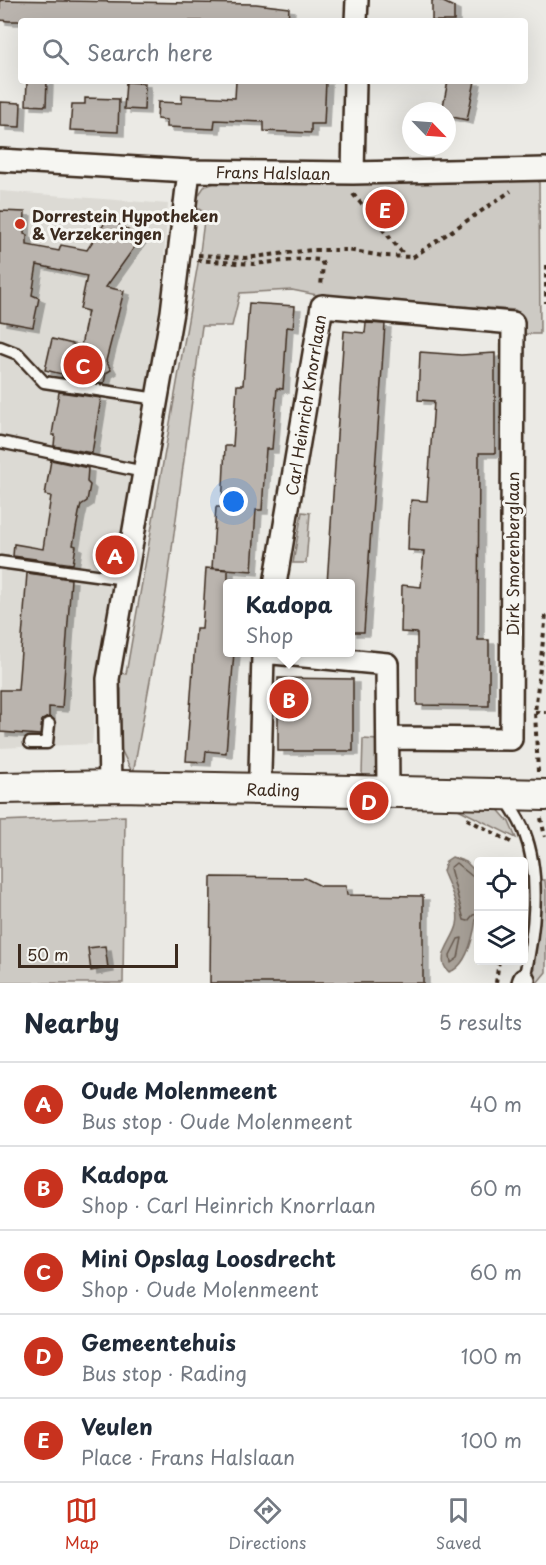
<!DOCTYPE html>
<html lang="en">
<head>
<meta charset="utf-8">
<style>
  :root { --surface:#fff; --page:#f2f2f3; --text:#1f2937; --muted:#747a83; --line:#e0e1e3; --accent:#c8321e }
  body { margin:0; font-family:"Playpen Sans",sans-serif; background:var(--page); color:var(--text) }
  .controls { position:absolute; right:18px; bottom:18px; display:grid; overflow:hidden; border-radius:6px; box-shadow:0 6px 24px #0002 }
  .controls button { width:54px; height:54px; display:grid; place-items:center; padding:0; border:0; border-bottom:2px solid var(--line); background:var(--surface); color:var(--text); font:30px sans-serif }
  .compass { position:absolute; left:402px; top:102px; width:54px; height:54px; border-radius:50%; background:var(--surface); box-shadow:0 6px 24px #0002; rotate:115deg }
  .scale { position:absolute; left:18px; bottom:15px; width:160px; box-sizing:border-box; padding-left:6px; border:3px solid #3b2a1e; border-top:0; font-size:16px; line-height:21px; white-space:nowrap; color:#3b2a1e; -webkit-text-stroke:4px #f6f6f2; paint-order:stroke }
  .you { position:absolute; left:234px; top:502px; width:21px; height:21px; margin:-15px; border:4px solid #fff; border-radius:50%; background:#1a73e8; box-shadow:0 0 0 9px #1a73e833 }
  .badge { display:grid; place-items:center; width:39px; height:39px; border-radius:50%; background:var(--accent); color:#fff; font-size:20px; font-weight:700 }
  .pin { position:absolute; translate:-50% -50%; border:3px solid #fff; box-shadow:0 2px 6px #0006 }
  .popup { position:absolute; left:223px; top:579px; width:132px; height:78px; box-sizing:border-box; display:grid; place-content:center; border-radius:6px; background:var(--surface); filter:drop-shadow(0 2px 4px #0005); font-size:20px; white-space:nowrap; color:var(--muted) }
  .popup b { font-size:22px; color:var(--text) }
  .popup::after { content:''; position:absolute; left:50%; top:100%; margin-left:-12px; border:12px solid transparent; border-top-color:var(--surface) }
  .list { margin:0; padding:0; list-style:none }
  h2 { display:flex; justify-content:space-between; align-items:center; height:78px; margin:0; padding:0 24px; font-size:26px }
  h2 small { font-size:20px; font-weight:400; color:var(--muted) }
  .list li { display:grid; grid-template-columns:39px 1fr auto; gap:18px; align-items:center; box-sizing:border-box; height:84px; padding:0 24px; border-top:2px solid var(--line) }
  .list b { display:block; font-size:22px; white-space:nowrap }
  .list p { margin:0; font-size:20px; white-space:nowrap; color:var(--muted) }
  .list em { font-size:20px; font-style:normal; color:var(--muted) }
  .icon { flex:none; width:33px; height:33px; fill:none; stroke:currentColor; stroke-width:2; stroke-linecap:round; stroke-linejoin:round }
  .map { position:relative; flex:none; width:546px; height:983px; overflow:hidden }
  .search { position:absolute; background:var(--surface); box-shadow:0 6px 24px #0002; left:18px; right:18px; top:18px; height:66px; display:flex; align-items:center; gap:15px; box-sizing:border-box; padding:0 21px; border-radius:6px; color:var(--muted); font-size:22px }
  .sheet { height:498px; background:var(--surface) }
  nav { display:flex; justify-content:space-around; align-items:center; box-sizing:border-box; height:84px; border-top:2px solid var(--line); background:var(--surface); font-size:16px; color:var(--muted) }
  nav a { display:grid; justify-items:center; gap:3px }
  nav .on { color:var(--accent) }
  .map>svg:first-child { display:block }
</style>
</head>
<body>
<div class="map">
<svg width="546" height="983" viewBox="0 0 546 983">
  <defs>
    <filter id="shadow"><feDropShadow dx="6" dy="4" stdDeviation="0" flood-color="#0004"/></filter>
  </defs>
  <rect width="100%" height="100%" fill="#ebeae5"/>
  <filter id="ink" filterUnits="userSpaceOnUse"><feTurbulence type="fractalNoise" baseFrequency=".0167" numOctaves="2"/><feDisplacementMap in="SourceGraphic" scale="12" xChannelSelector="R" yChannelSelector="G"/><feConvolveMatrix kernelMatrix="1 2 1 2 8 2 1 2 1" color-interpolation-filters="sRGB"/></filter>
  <g filter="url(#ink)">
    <path fill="#dcdad4" d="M0,191L168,204L161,295L97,682L92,744L0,748Z"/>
    <path fill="#cdcac4" stroke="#847a71" stroke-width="1.5" d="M512,179L539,181L540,334H521L524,322L515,310L322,296L292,290L240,293L232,326H202L166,593L133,774L115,737V721L121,712V689L114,685L117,672L126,674L200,252L205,213L197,208L196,199L204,187L217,182Z
      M302,512L310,513L306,563H293Z
      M363,739L378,740L377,776L362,775Z
      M494,805L509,822L516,838L452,806Z
      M125,816L123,983H0V821Z
      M541,880H545L546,890V972L537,983H534V952Z"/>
    <path fill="#a8a198" stroke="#7c7167" stroke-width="1.5" d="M452,857L466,862L478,874C481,897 475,965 449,972C433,958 454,940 457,925C461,908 449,887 443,871L446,861Z"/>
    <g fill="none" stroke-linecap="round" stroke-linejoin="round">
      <path stroke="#675a4f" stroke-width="1.5" d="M478,878L473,877L456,863L450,868L464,920L468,921L473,915L478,914
        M462,938L458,958L451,963L450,955L458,939Z"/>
    </g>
    <path fill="#bab4ae" stroke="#3b2a1e" stroke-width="1.5" filter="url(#shadow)" d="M0,0L256,4L289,8L288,21H9L0,20Z
      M432,0H439L454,7V21H432Z
      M27,81H47L46,106L26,105Z
      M236,81H326L324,124H311V133L264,131V122L215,120L214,129L167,127V120L157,119L158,102L182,103V95L235,98Z
      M448,81H475L467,120L447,116V111H442Z
      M126,82L145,83L144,110L124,109Z
      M85,98L119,99L118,132L70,130L72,104H85Z
      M0,102L21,103L20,127L0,126Z
      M0,211L25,212L24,234L27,235V245L59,251L61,245L87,250L108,218L141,238L106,287L124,291L106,361L111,370L106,373L104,383L62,377V374L45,370L52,339L81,346L88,311L80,309L87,276L37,265L32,295L39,298L33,327L0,321Z
      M249,303L295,306L293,328L287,327L283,389L277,388L272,449H266L262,510H256L252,571L212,568L216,507H222L225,446H233L237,385H243Z
      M366,323L385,324L364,632H351V584H327L344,331L365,333Z
      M420,352L461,355L495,353V453H479L478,640H489V706L417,705V633L401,632L402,585L421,587L424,551L408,550L409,522L411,500L427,501L434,401L418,400Z
      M59,392L101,398L92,453L54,446L55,435H52Z
      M51,460L88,468L87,482L90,485L87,501L81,505L79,513L73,545L76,546L73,564L13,556L14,544L43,549L51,496L45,495Z
      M206,568L228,570V652H234L226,753L206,751L205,762L186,761L196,629H202Z
      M27,573L71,579L62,708L49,707V717L42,720L40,735L0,732V690H18Z
      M278,678L353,679V751H278Z
      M211,877L305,878L321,886H346L347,895L423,896V983H210Z
      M105,946L108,968L91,971L88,948Z"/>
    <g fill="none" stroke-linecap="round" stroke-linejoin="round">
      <defs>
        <path id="lane" d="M0,347L18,354L44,382L157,399
          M0,442L144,472
          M0,562L125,579
          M30,743H47L49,724
          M506,799C512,809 520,820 524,831C542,877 534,934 524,980"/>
        <path id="street" d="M356,21L357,0
          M0,160L189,171L353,173L546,169
          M353,173L355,81
          M275,584L322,306L513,323L511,739L388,738
          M263,652L387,664L388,790
          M260,772L263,654
          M110,786L108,679L172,312L189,171
          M523,983L524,980"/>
        <path id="secondary" d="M0,788L119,786L546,795"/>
      </defs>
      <use href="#lane" stroke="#3b2a1e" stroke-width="15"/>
      <use href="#street" stroke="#3b2a1e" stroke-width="26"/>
      <use href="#secondary" stroke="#3b2a1e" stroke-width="34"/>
      <path stroke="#3b2a1e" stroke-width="4" stroke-dasharray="4.5 4.5" stroke-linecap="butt" d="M353,194L406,257
        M198,255L245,258L312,250H347L383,256L413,257L511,191
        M197,260L253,264L304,259L321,260L323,265L321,286
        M546,265V303
        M535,712H546
        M538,772L535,712L546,614
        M541,818L545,837
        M467,819L511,842
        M496,983L499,960"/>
      <use href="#lane" stroke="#f6f6f2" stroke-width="10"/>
      <use href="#street" stroke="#f6f6f2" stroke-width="21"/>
      <use href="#secondary" stroke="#f6f6f2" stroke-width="30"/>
    </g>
  </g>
  <circle fill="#c8321e" stroke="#f6f6f2" stroke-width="2" cx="20" cy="224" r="6"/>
  <g text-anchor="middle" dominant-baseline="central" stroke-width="6" stroke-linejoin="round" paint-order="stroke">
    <g font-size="16" fill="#3b2a1e" stroke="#f6f6f2">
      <text transform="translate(273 172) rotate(1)">Frans Halslaan</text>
      <text transform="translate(305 405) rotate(-81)">Carl Heinrich Knorrlaan</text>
      <text transform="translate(512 554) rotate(-90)">Dirk Smorenberglaan</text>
      <text transform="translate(273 789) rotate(1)">Rading</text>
    </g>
    <g font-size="16" font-weight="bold" fill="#3b2a1e" stroke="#f6f6f2" text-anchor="start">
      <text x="32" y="215">Dorrestein Hypotheken<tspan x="32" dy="18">&amp; Verzekeringen</tspan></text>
    </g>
  </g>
</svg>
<div class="controls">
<button><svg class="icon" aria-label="locate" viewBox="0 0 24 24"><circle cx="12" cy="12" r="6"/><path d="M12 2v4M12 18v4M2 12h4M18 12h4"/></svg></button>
<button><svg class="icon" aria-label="layers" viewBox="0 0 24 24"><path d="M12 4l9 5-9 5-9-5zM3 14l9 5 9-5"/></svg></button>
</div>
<svg class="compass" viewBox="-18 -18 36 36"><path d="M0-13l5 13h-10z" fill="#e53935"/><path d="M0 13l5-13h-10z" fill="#747a83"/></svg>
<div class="scale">50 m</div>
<div class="you"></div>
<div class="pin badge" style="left:115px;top:555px">A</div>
<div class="pin badge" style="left:289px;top:699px">B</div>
<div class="popup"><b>Kadopa</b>Shop</div>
<div class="pin badge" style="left:83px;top:365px">C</div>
<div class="pin badge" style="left:369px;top:801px">D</div>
<div class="pin badge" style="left:385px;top:209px">E</div>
<div class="search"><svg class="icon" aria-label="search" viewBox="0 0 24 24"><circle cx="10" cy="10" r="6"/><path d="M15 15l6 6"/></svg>Search here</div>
</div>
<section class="sheet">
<h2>Nearby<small>5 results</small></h2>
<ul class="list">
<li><span class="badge">A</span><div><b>Oude Molenmeent</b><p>Bus stop · Oude Molenmeent</p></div><em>40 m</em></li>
<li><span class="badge">B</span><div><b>Kadopa</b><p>Shop · Carl Heinrich Knorrlaan</p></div><em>60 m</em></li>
<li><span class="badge">C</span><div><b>Mini Opslag Loosdrecht</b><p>Shop · Oude Molenmeent</p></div><em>60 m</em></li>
<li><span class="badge">D</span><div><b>Gemeentehuis</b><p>Bus stop · Rading</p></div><em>100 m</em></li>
<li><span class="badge">E</span><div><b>Veulen</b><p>Place · Frans Halslaan</p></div><em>100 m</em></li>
</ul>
</section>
<nav>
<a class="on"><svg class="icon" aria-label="map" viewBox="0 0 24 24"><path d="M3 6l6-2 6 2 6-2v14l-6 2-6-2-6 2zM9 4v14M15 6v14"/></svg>Map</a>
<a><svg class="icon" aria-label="directions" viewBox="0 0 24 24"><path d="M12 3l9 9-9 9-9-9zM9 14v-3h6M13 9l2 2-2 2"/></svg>Directions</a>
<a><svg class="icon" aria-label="saved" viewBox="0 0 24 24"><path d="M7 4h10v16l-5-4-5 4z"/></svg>Saved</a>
</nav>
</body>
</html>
